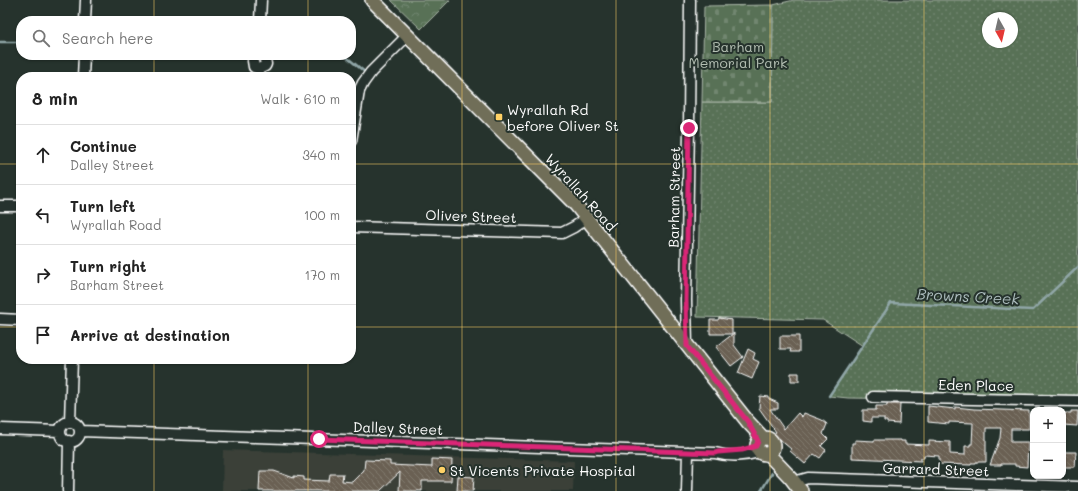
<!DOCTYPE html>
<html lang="en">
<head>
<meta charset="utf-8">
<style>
  :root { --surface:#fff; --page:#f6f6f6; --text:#222; --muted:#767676; --line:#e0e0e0 }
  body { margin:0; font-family:Mali,sans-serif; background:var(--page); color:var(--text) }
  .controls { position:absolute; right:12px; bottom:12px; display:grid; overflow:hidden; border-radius:8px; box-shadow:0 1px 3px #0004 }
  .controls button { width:36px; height:36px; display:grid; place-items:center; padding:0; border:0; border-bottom:1px solid var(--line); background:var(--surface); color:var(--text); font:20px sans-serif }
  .compass { position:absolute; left:982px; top:12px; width:36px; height:36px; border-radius:50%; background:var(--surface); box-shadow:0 1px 3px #0004; rotate:172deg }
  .stop { position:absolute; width:12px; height:12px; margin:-9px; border:3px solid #db2777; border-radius:50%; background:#fff }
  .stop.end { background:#db2777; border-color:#fff; box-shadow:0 1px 4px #0008 }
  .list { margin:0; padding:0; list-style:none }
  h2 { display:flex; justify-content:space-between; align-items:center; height:52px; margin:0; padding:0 16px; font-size:17px }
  h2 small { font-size:13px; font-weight:400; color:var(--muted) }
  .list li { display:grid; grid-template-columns:26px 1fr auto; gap:12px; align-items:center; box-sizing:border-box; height:60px; padding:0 16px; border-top:1px solid var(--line) }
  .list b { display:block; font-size:15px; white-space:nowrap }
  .list p { margin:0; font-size:13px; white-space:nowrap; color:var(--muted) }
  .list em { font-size:13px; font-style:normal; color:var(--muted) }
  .icon { flex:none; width:22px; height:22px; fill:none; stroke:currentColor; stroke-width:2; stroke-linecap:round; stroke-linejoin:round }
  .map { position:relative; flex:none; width:1078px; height:491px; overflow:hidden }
  .search { position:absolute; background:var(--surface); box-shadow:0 1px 3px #0004; left:16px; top:16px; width:340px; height:44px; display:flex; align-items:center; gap:10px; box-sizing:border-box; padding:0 14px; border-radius:16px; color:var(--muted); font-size:15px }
  .panel { position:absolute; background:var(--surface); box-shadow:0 1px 3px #0004; left:16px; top:72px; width:340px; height:292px; border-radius:16px }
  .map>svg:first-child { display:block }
</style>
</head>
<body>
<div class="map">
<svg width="1078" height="491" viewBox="0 0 1078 491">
  <defs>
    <pattern id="grass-dots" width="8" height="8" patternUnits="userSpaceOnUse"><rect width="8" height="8" fill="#587156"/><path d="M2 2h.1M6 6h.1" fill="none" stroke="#71866f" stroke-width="1.8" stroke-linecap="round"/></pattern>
    <pattern id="forest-crowns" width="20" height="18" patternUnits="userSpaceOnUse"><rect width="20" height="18" fill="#587156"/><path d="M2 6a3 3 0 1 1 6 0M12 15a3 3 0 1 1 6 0" fill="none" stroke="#71866f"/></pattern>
    <pattern id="cemetery-stones" width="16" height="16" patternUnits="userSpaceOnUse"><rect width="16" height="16" fill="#587156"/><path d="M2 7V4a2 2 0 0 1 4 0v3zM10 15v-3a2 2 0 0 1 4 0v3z" fill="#71866f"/></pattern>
    <pattern id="building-back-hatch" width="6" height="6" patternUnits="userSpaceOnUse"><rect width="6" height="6" fill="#6a6153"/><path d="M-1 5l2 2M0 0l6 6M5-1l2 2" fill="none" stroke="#80796d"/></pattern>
  </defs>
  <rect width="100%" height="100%" fill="#26332d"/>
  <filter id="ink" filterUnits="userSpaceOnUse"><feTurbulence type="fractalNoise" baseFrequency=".025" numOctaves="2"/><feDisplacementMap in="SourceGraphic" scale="8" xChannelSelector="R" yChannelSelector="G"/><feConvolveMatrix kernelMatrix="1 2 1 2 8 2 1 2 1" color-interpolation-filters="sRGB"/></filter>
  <g filter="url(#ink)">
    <path fill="#3a4138" d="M223,450L574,461L573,491H222Z"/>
    <path fill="url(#grass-dots)" stroke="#acb8aa" fill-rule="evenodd" d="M794,0H1078V401L848,398L829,396L863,346L823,320L697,317L702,102H772L773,5ZM988,18H1012V42H988Z"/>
    <path fill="url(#forest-crowns)" stroke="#acb8aa" d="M391,0H450L421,29Z"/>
    <path fill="url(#cemetery-stones)" stroke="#acb8aa" d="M773,5L772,102H702L704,6Z"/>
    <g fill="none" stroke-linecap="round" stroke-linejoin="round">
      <path stroke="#91a7a8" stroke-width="2.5" d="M0,42H21
        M344,55L366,73
        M829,396L891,303L1033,310L1078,267
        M761,491L772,473"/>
    </g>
    <path fill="url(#building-back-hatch)" stroke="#fff" d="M719,318L732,320V334H710V320H718Z
      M734,333V345L743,357L731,366L716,347Z
      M780,336H799V352H790L791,349H780Z
      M748,349L755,353L753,359L759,362L752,379L738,373Z
      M791,373H799V381H791Z
      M760,396L769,397V399L778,403V409H770L784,429L798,413L802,417L804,413L822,420L827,424L823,434L828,439L821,446L826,450L820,458L814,454L805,464L790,451L791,449L779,439L778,440L773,434L776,432L759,408Z
      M887,404H900L899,424L887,423V421H884V418H871V422L863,421V410H876V406H887Z
      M928,406L955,409V407L974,409L1029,411V429H1011V442H1028L1027,467L1015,466V464H1001V465H990L1000,438L1001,428H986V462H976V463H971V465L939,464V456L924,455V458H921V461L852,458V443H855V440L874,441V440H901V441H905V444L929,445V441L950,442V454L965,455V446H970V444H972L973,423L949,422V424L928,422Z
      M1071,411H1078L1077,426L1063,425L1064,413H1071Z
      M1065,452H1076L1075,467H1063V453Z
      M432,459L452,460L451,481H422V491H399L400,472L380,491H259L260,471H274L294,478V476L304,477V480L329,481L330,474H343L342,481L352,482L364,470L365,460L390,461V465L432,467Z
      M458,476L474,477L473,491H457Z"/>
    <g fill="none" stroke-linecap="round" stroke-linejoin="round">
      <defs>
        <path id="minor" d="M85,21L86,0
          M260,21L261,0
          M254,55L253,61L254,67L259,69L265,66L266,64L264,55
          M83,77L84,55
          M351,141L359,91L363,83L371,72L408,35
          M0,206H21
          M351,227L562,233L574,227L587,218
          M0,319L21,320
          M687,346L686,300L689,128L690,0
          M873,397L1078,401
          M70,422L72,359
          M60 432a10 10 0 1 1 20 0a10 10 0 1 1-20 0Z
          M0,429L60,431
          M80,431L715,453C729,457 746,456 759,452
          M794,482L808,478L1078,487
          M68,491L69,441
          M687,491L688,452"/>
        <path id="major" d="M372,0L576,205L748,422L763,438
          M757 446a8 8 0 1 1 16 0a8 8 0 1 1-16 0Z
          M768,454L791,478L801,491"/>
      </defs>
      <use href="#minor" stroke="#fff" stroke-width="13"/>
      <use href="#major" stroke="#fff" stroke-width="16"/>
      <use href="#minor" stroke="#26332d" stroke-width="10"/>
      <use href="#major" stroke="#706e59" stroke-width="13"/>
    </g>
  </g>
  <g fill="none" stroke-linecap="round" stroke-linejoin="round" filter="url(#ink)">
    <path stroke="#db2777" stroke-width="5" d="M319,439L715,453L718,452L742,450L756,446L758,441L748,422L687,346L686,300L689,128"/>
  </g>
  <path fill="none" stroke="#ffd166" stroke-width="1" stroke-opacity="0.55" d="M154,0V21M308,0V21M462,0V491M616,0V491M770,0V491M924,0V491M154,55V77M308,55V77M0,164H21M351,164H1078M0,327H21M351,327H1078M154,359V491M308,359V491"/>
  <g fill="#ffd166" stroke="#26332d" stroke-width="1.5">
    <rect x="495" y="113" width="8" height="8" rx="2"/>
    <circle cx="442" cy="470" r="4"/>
  </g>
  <g text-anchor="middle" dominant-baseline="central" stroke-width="4" stroke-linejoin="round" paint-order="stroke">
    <g font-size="14" fill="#b4bfb3" stroke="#26332d">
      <text x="738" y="46">Barham<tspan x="738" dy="16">Memorial Park</tspan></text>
    </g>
    <g font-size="14" fill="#fff" stroke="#26332d" text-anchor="start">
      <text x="507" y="109">Wyrallah Rd<tspan x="507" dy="16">before Oliver St</tspan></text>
      <text x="450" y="470">St Vicents Private Hospital</text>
    </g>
    <g font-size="14" fill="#fff" stroke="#26332d">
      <text transform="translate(581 192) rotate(48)">Wyrallah Road</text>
      <text transform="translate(674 197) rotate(-89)">Barham Street</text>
      <text transform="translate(471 216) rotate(2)">Oliver Street</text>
      <text transform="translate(976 385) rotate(1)">Eden Place</text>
      <text transform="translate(398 428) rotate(2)">Dalley Street</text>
      <text transform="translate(936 469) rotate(2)">Garrard Street</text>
    </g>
    <g font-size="15" font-style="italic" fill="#adbdbe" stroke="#26332d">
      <text transform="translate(968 296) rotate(3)">Browns Creek</text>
    </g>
  </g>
</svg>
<div class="controls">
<button>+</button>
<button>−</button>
</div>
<svg class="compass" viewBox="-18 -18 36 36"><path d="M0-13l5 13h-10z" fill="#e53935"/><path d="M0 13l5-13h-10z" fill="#767676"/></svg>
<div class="stop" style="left:319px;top:439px"></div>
<div class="stop end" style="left:689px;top:128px"></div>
<div class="search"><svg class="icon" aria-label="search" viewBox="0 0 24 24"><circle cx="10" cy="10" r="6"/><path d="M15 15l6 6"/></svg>Search here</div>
<section class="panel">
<h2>8 min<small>Walk · 610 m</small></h2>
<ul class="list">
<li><svg class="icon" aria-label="ahead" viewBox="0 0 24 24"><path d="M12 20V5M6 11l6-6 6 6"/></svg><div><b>Continue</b><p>Dalley Street</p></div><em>340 m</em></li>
<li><svg class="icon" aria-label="left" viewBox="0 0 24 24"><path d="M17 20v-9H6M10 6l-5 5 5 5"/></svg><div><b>Turn left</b><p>Wyrallah Road</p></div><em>100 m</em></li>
<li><svg class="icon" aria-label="right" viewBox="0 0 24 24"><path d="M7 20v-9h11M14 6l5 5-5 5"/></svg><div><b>Turn right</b><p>Barham Street</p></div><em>170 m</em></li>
<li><svg class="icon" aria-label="arrive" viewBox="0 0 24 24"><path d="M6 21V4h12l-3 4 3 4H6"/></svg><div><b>Arrive at destination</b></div></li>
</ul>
</section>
</div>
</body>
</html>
